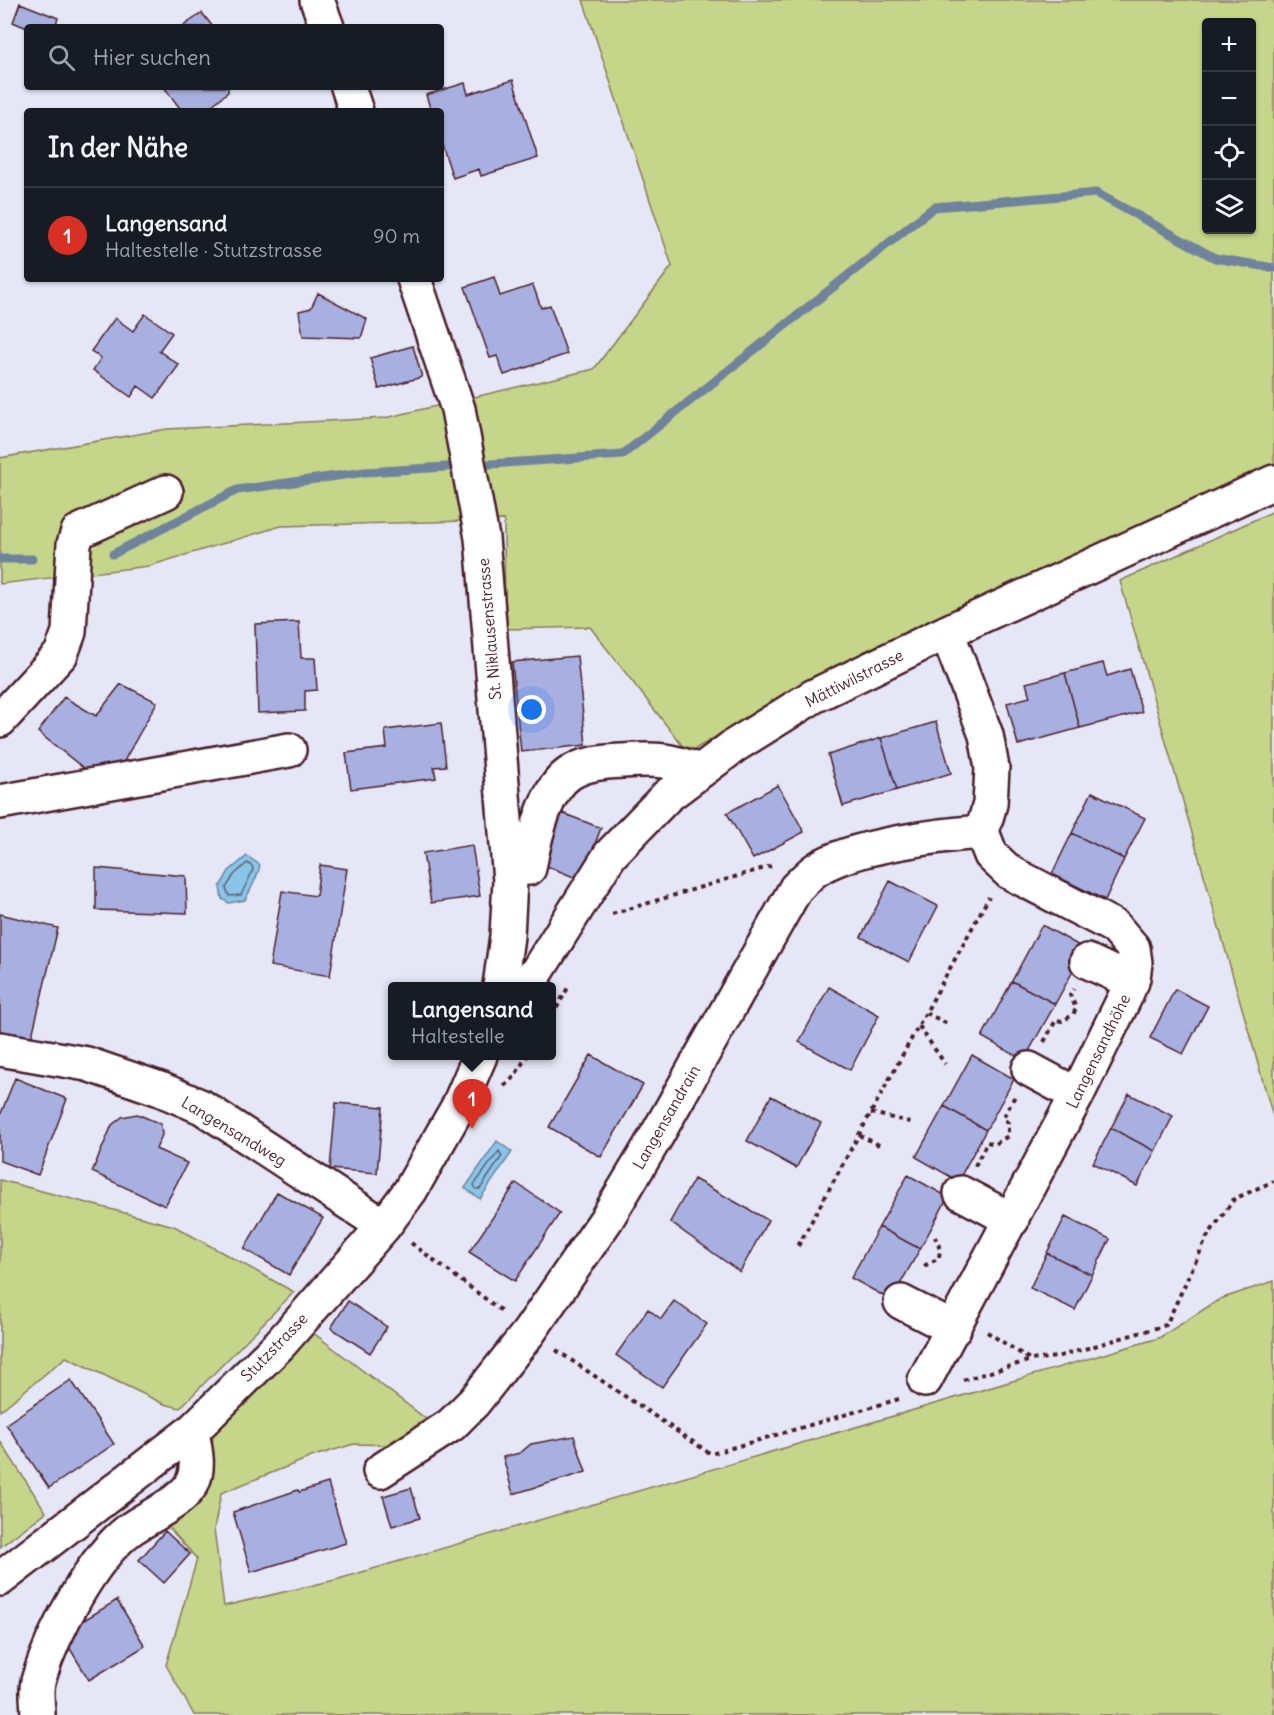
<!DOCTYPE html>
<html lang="de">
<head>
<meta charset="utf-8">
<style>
  :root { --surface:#171b24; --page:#242831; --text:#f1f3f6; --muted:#9ea1a6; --line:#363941; --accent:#d93025 }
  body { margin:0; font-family:Delius,sans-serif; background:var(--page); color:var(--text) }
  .controls { position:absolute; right:18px; top:18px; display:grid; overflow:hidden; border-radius:6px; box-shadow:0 2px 4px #0004 }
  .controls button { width:54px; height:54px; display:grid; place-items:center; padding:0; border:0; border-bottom:2px solid var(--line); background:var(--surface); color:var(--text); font:30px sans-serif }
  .you { position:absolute; left:532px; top:710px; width:21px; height:21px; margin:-15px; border:4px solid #fff; border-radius:50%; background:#1a73e8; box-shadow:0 0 0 9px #1a73e833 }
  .badge { display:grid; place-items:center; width:39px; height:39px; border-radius:50%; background:var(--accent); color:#fff; font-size:20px; font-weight:700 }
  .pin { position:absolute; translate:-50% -50px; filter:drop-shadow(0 2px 3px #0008) }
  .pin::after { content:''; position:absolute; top:32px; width:21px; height:18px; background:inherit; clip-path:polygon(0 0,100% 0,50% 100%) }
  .popup { position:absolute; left:388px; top:982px; width:168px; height:78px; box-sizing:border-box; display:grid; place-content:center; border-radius:6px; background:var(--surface); filter:drop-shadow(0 2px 4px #0005); font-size:20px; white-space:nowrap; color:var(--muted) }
  .popup b { font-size:22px; color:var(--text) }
  .popup::after { content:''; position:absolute; left:50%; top:100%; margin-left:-12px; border:12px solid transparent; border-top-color:var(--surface) }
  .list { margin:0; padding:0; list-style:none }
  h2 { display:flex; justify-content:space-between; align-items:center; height:78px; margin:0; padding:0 24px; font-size:26px }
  h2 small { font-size:20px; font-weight:400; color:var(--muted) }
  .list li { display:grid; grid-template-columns:39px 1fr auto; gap:18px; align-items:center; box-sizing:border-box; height:96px; padding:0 24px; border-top:2px solid var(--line) }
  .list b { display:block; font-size:22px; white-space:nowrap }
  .list p { margin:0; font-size:20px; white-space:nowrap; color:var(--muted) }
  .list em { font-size:20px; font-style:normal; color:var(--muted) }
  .icon { flex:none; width:33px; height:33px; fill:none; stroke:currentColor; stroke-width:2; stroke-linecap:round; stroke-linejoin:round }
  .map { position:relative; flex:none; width:1274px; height:1715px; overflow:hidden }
  .search { position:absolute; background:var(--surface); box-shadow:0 2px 4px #0004; left:24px; top:24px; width:420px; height:66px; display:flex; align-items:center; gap:15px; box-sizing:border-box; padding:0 21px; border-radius:6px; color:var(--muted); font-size:22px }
  .panel { position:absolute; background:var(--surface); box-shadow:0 2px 4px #0004; left:24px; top:108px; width:420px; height:174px; border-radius:6px }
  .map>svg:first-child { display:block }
</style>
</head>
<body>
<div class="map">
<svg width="1274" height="1715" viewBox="0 0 1274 1715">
  <rect width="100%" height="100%" fill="#e5e7f6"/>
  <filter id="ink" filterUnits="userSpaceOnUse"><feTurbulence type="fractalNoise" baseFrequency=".0167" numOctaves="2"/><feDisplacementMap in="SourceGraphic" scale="12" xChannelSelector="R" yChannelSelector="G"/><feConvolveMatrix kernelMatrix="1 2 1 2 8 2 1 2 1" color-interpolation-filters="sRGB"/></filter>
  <g filter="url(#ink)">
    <path fill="#c5d589" stroke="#887a5a" stroke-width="1.5" fill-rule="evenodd" d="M583,0H1274V463L865,651L688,753L590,627L505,629L504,520L281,526L149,566L0,584V458L167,429L385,418L594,369L672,266ZM1206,22H1252V230H1206Z
      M1274,511V1120L1120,581Z
      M0,1180L174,1226L294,1292L180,1408L164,1404L66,1357L0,1411Z
      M1274,1281V1715H194L166,1665L197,1559L163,1521C171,1518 183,1516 189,1511C212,1492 212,1460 213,1433L312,1332L434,1425L395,1445L354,1444L314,1456L221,1493L214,1529L224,1606L335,1580L1159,1338L1220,1299Z
      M0,1441L46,1512L0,1547Z"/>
    <path fill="#88c5e8" stroke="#6f839c" stroke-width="1.5" d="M247,856L260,865C258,877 251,889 245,900L229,903L222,899L220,887L229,871Z
      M497,1141L512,1152L480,1199L465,1188Z"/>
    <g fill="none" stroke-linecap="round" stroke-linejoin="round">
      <path stroke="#636177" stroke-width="1.5" d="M247,863L252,866L253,870L241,895L229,896L226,888L234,875Z
        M499,1151L502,1156L480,1189H476L474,1185Z"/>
      <path stroke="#6f839c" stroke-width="9" d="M475,465L622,455L934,207L1096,193L1215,258L1274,268
        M113,554L237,490L365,472L462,466
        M0,559H32"/>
    </g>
    <path fill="#a8b0e1" stroke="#4a1f2b" stroke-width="1.5" d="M20,3L58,18L55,27L27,28L13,22Z
      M202,13L213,27H182Z
      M513,80L538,158L481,176L479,169L453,178L441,142V111H431L426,95L465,83L468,94Z
      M164,87H228V92L205,111H182Z
      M494,277L500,296L533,285L541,308L550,305L567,354L504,375L497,356L490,358L465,287Z
      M318,293L367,319L361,338L303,336L299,311L311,308Z
      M145,314L172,333L159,351L179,365L155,398L138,386L131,397L93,370L101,358L91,351L115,318L133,331Z
      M413,346L422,377L379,389L370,358Z
      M299,622L301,658H315L317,690L305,691V711L258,713L255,624Z
      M577,656L586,745L521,752L512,662Z
      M1103,663L1107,676L1130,669L1142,712L1080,728L1065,673Z
      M1065,673L1080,728L1018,745L1007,703L1030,697L1026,683Z
      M121,684L157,702L124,761L109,774L86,770L38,732L64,697L96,716Z
      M936,722L951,773L897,790L881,738Z
      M441,723L446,766L434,767L436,778L351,789L346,753L387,748L385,730Z
      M881,738L897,790L843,806L828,755Z
      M778,785L804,832L753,859L727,813Z
      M1092,792L1145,818L1124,859L1072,833Z
      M562,813L601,828L581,880L542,864Z
      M1072,833L1124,859L1105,900L1052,874Z
      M472,845L480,896L431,903L423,853Z
      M320,865L347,869L330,976L270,966L282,891L316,896Z
      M96,868L186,876L187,913L96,910Z
      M890,881L938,906L909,962L861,937Z
      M0,914L58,928L31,1040L0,1033Z
      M1042,925L1085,949L1055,1004L1012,981Z
      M1012,981L1055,1004L1024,1060L982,1037Z
      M829,987L879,1015L850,1070L799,1042Z
      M1175,989L1208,1006L1183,1054L1150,1038Z
      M591,1055L643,1085L601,1157L549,1127Z
      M972,1055L1014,1079L986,1130L944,1106Z
      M15,1078L67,1099L38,1175L0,1161V1116Z
      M1129,1094L1173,1116L1155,1151L1111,1128Z
      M771,1096L821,1123L796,1168L747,1141Z
      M336,1103L383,1107L377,1173L330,1169Z
      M944,1106L986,1130L958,1181L916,1157Z
      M137,1114L161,1124L162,1135L156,1149L187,1163L165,1206L92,1172L112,1125L122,1117Z
      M1111,1128L1155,1151L1137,1186L1093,1163Z
      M908,1175L948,1197L920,1249L879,1227Z
      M694,1179L768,1220L740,1272L670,1222Z
      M516,1183L560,1213L515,1281L469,1252Z
      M277,1192L323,1218L289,1275L244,1249Z
      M1065,1217L1110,1239L1092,1275L1047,1253Z
      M879,1227L920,1249L891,1300L851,1278Z
      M1047,1253L1092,1275L1075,1310L1030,1288Z
      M348,1301L387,1327L370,1353L331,1328Z
      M674,1301L707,1324L662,1387L616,1355L648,1309L661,1319Z
      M71,1380L114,1444L49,1488L6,1424Z
      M574,1436L586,1472L513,1494L503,1457L520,1453L531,1444Z
      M328,1483L346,1543L251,1572L233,1512L298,1490L299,1492Z
      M411,1488L420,1518L392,1526L383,1496Z
      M165,1531L190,1554L164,1583L139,1560Z
      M117,1600L145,1646L89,1680L61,1634Z"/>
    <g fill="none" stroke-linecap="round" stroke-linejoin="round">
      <defs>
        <path id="minor" d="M317,0L327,27
          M348,87L356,111
          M414,279L458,409L482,538L510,881L507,936L500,986
          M0,720L61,654L69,632L74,544L78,532L166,492
          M0,802L289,750
          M509,869L529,868C534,840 544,790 570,773C585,763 606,762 623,761C655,759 669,759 699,771
          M1087,961L1132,982
          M519,986L536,973L610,855L667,796L734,746L814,696L947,632L1274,482
          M0,1049L87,1064L160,1089L202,1107L384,1226
          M1029,1069L1077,1095
          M961,1193L1012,1220
          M901,1302L954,1329
          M925,1380L1077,1095L1125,997L1133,978L1135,963L1133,948L1115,927L1009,872L991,855L982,832L990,804L992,768L986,735L947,632
          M380,1471L451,1425L474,1402L529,1332L606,1220L657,1135L796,888C803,882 809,874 817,869C851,846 940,835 982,832
          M0,1579L192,1431L280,1344L384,1226L410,1191L458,1107L480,1056
          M38,1715C38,1704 35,1689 39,1678C53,1633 93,1555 132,1528C149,1516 185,1501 193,1481C200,1465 194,1446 192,1431"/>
      </defs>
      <use href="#minor" stroke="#4a1f2b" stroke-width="38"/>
      <path stroke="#4a1f2b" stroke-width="4" stroke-dasharray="4.5 4.5" stroke-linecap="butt" d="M612,914L771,866
        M926,1013L948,1024
        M552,1016L569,986
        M919,1026L945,1064
        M1044,1042L1056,1020L1062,1021L1073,1015L1076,1008L1070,995L1074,989
        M504,1086L514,1077L527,1056
        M871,1113L914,1123
        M859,1135L881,1146
        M975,1166L987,1142L995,1144L1008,1136V1123L1003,1118L1015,1096
        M411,1243L503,1312
        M798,1246L989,897
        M924,1266L939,1258L940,1249L935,1237
        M987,1332L1031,1360
        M556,1350L711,1454L899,1399
        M963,1380L1031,1360L1057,1357L1166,1325L1207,1237L1234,1199L1274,1181"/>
      <use href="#minor" stroke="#fff" stroke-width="33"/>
    </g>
  </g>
  <g text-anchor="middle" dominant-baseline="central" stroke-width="6" stroke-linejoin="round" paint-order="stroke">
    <g font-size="16" fill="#4a1f2b" stroke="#fff">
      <text transform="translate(489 629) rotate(-95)">St. Niklausenstrasse</text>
      <text transform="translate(854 678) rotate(-27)">Mättiwilstrasse</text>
      <text transform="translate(1098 1051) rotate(-64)">Langensandhöhe</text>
      <text transform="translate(666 1117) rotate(-60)">Langensandrain</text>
      <text transform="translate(234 1131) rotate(31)">Langensandweg</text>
      <text transform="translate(274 1347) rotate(-46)">Stutzstrasse</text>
    </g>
  </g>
</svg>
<div class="controls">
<button>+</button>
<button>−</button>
<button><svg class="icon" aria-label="locate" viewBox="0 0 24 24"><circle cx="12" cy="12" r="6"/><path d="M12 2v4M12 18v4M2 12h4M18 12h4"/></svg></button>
<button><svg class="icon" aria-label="layers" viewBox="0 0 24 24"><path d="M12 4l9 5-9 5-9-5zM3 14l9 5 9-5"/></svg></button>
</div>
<div class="you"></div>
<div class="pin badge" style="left:472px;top:1129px">1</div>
<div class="popup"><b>Langensand</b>Haltestelle</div>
<div class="search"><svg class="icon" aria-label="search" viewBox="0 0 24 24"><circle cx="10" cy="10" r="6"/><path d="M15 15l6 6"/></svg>Hier suchen</div>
<section class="panel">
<h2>In der Nähe<small></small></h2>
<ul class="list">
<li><span class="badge">1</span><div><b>Langensand</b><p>Haltestelle · Stutzstrasse</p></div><em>90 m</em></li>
</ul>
</section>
</div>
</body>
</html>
